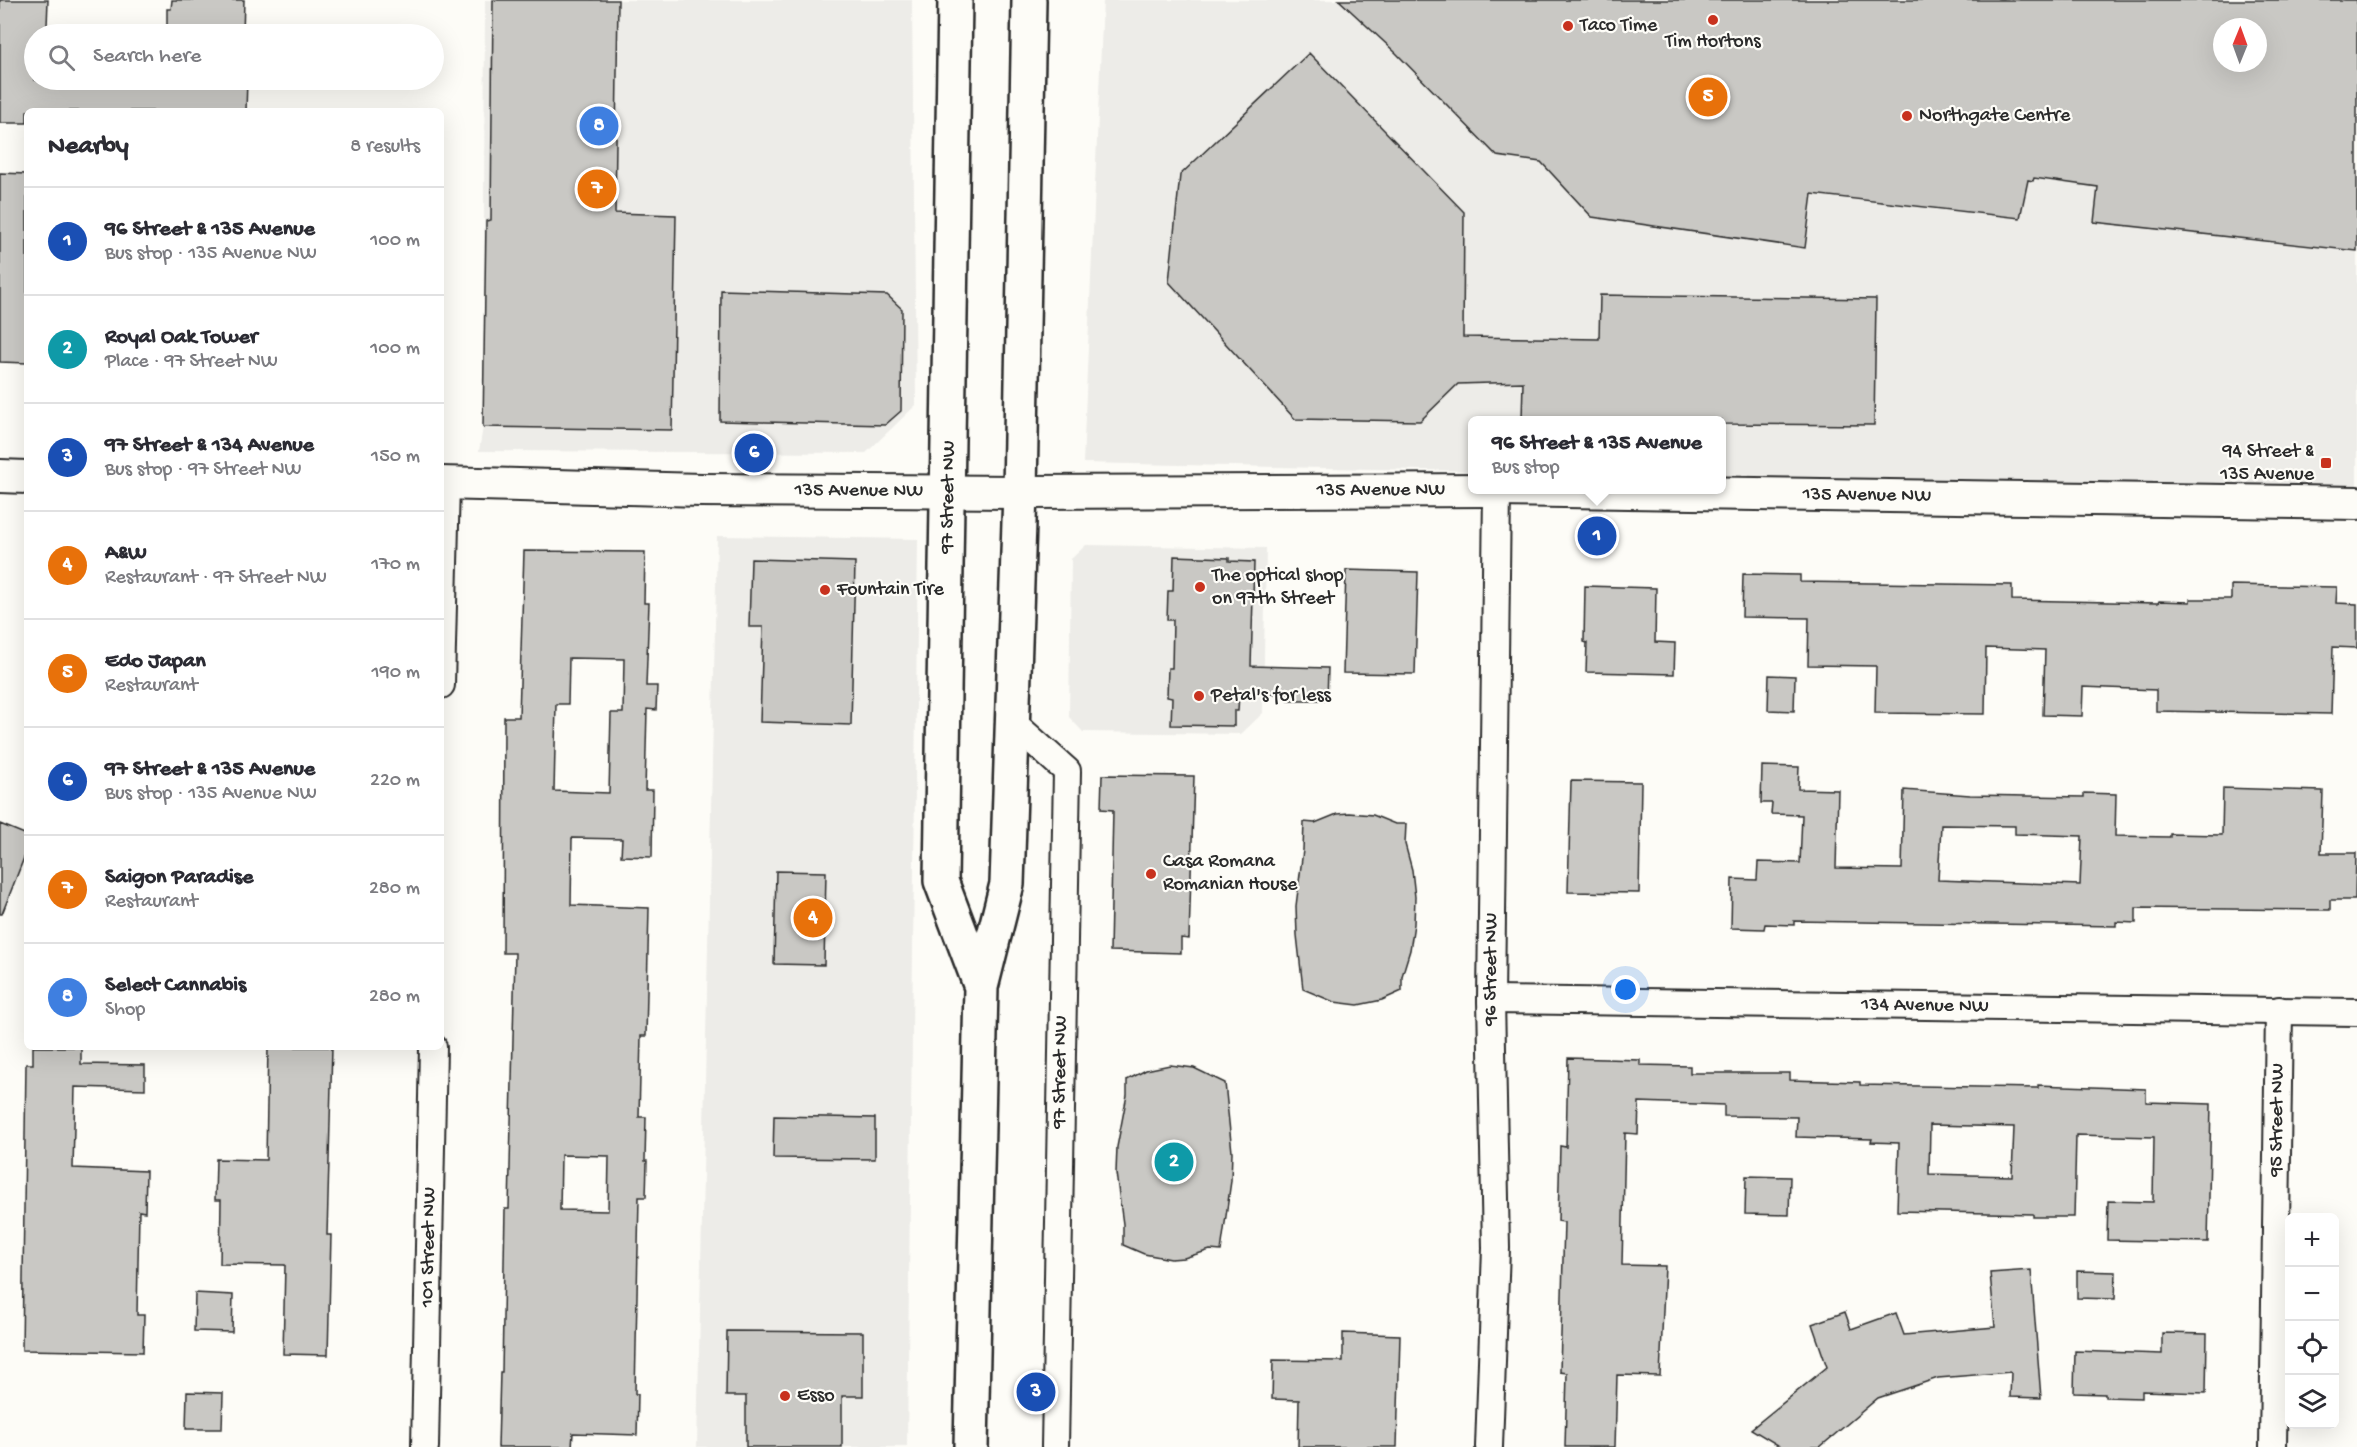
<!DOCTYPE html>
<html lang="en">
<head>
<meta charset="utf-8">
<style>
  :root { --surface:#fff; --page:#f2f2f3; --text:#2b2b33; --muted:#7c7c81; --line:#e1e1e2; --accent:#1a73e8 }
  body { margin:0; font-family:"Gochi Hand",sans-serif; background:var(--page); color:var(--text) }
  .controls { position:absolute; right:18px; bottom:18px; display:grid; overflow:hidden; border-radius:9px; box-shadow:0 6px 24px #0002 }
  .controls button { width:54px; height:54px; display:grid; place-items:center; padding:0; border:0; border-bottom:2px solid var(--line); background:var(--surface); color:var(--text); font:30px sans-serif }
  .compass { position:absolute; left:2213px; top:18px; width:54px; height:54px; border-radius:50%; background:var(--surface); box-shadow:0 6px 24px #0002; rotate:1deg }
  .you { position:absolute; left:1626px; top:990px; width:21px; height:21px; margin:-15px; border:4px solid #fff; border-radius:50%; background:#1a73e8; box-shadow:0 0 0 9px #1a73e833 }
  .badge { display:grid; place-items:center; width:39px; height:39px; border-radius:50%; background:var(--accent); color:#fff; font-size:20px; font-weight:700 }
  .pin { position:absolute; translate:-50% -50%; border:3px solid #fff; box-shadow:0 2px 6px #0006 }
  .popup { position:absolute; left:1468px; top:416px; width:258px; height:78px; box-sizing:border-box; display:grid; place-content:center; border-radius:9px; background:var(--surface); filter:drop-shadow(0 2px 4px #0005); font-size:20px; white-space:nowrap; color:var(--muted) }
  .popup b { font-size:22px; color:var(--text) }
  .popup::after { content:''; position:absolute; left:50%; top:100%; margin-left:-12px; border:12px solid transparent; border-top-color:var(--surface) }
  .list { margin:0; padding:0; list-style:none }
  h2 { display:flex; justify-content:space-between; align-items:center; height:78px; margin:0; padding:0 24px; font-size:26px }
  h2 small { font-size:20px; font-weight:400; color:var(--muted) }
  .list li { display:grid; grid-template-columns:39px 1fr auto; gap:18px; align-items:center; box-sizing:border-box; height:108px; padding:0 24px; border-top:2px solid var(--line) }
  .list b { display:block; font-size:22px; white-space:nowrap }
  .list p { margin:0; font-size:20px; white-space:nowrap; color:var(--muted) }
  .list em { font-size:20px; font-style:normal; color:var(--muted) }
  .icon { flex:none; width:33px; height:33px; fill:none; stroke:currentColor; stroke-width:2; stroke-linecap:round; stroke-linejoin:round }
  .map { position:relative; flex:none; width:2357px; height:1447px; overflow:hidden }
  .search { position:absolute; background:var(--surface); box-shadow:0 6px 24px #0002; left:24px; top:24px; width:420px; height:66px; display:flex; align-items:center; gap:15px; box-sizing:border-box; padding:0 21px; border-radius:33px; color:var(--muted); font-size:22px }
  .panel { position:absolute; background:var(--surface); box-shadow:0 6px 24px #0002; left:24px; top:108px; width:420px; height:942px; border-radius:9px }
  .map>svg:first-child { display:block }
</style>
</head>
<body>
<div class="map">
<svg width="2357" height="1447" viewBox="0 0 2357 1447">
  <rect width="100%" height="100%" fill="#fdfcf7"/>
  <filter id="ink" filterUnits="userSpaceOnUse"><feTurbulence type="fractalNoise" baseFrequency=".0167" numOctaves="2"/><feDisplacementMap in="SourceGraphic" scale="12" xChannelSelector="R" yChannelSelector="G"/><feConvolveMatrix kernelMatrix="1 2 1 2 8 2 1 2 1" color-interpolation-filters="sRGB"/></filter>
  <g filter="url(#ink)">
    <path fill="#edece8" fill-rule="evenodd" d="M485,0H912L916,405L866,453L479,451L483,427Z
      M1103,0H2357V489L1722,476V420H1472V471L1083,463ZM2222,27H2258V63H2222Z
      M717,536L918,539L907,1447H697Z
      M1086,545L1266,548L1263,713L1241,734L1083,732L1069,717L1071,559Z"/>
    <path fill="#c9c8c4" stroke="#2b2b2b" stroke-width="1.5" fill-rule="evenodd" d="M0,0H48L47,26L167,29V9H171L172,0H244L243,34H34V80H247L246,111H27V123H0Z
      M493,0H618L615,213L676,215L672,430L483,427L486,221L491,220Z
      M1339,0H2357V251L2094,222L2098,187L2034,178L2033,181L2028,180L2020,218L1812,194L1805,248L1592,217L1541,162L1497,156L1396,53ZM2222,27H2258V63H2222Z
      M1309,53L1464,212L1463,337L1599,339L1600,295L1876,299L1874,425L1722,424V420H1522L1523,382L1458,384L1420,421L1295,419L1169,282L1180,175Z
      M0,173L27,174V363L0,362Z
      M721,290L887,295L902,309L901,411L885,425L720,421Z
      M524,551L645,552L644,603H649L646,686H657L656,710L647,709L645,790H653L652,857L621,856L622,839L572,838L571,905L649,908L646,1036H641L639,1117H646L645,1161H647L646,1197H639L635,1394H638L637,1435L573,1433L572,1447H498L500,1372H502L505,1209H509L515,953H503L504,717H519ZM569,658L624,659L623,713H611L609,793L554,791L556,704H568ZM561,1155L609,1156L608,1211L560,1210Z
      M1174,556L1229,558V561L1254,562L1251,666L1328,668L1327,700H1287V694L1239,693L1238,711H1234V726L1171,725L1172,698L1167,697L1168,668H1172L1173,620H1167L1168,591H1173Z
      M751,559L855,562L851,725L760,722L763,627H749Z
      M1346,570L1418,572L1415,674L1343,673Z
      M1743,574L1800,575V582L2012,585V600L2158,603L2159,601L2190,602V599H2231V585L2337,587L2336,603L2357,604V648L2333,647L2331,714L2156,711V690L2083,687L2082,716L2043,715L2045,650L1986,648L1985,714L1875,713L1876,666L1808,665L1809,618L1742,617Z
      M1585,586L1656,588L1655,642L1675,643L1674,674L1586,672L1587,643L1584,642Z
      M1769,675L1795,676L1794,711L1768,710Z
      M1762,766L1799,767L1798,789L1838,790L1836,868L1902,869L1904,790L1970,795L2084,797V793L2116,794L2115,836L2170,837V834L2222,835L2223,788L2323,791L2321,853H2356L2355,900H2330V910L2136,908V923L2116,922V926L1794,921V925L1765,924L1764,929L1731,928L1732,879L1757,880L1758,862L1800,863L1802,815L1771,814L1772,803H1761ZM1941,825L2015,826V834L2082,836L2080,885L1938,880Z
      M1102,775L1194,776L1189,939L1181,938V953L1110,951L1113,810L1101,809Z
      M1571,781L1641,782L1639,893L1568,892Z
      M1349,813L1373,815L1395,824H1406L1405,844L1412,870L1415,897L1414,924L1410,950L1402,976V991L1382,1000L1358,1005L1334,1002L1303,989L1297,935L1296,906L1303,850L1304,822L1315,823L1337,814Z
      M0,824L27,835V850L2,914H0Z
      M776,871L826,872L824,965L774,964Z
      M33,1047H81V1064L145,1065V1089L75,1087L73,1168L146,1171L145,1212L139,1211L137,1315H144L143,1352L22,1350L26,1064H33Z
      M268,1047H332L327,1235H331L328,1355L283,1354L285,1265L220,1264L221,1200H215L216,1159L266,1160Z
      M1568,1058L1640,1060V1065L1690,1066V1073H1790V1080L1860,1082V1085L2038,1088V1085L2146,1089V1102L2211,1104L2208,1242L2107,1240L2108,1201L2153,1202L2154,1137L2076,1135L2074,1217H2033V1214L1897,1211L1899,1143L1871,1142L1872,1139L1796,1137L1797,1117L1724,1116V1105L1639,1102L1638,1134L1625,1133L1622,1265L1665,1266L1660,1376L1617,1375L1615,1447H1565L1567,1373L1560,1372L1564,1222L1558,1221L1560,1146L1566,1147ZM1930,1125L2014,1127L2012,1176L1929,1174Z
      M1170,1065L1194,1068L1225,1083L1232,1152L1231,1181L1221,1251L1210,1250L1184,1258L1171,1259L1144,1254L1123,1245V1224L1116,1173L1117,1147L1127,1095V1080L1146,1070Z
      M774,1116L875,1118V1159L773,1158Z
      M1746,1176L1790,1177L1789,1215L1745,1214Z
      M2031,1270L2041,1398L2010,1397L2011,1372L1938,1378L1878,1398L1820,1447H1781L1751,1429L1827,1367L1812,1324L1845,1312L1851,1329L1896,1313L1904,1335L1995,1327L1990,1273Z
      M2077,1271L2116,1272L2115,1299L2077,1298Z
      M195,1293L233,1295L232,1332L194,1331Z
      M727,1331L863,1332V1396H842V1447H746V1396H726Z
      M1343,1333L1400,1335L1397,1447H1298L1299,1400L1272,1399L1273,1360L1343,1361Z
      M2162,1333L2207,1334L2206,1393L2142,1391V1398L2105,1397V1394L2074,1393L2075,1351L2162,1354Z
      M187,1392L223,1393L222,1429H186Z"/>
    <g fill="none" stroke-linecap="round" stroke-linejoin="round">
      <defs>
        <g id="minor">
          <path d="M441,685L446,484"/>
          <path d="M1012,722L1067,771L1055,1447"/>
          <path id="s1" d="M1491,1000L2357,1012"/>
          <path id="s2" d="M425,1447L433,1047"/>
          <path id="s3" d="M1489,1447L1496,1248L1491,1000L1497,490"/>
          <path id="s4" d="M2273,1447L2279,1010"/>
        </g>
        <g id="tertiary">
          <path d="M0,476L27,477"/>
          <path id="s5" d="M441,483L701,490L1020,492L1497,490L2357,503"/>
        </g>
        <path id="primary" d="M955,0L941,881L981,987
          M971,1447L981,987L1007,884L1020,492L1029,0"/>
      </defs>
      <use href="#minor" stroke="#2b2b2b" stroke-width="30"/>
      <use href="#tertiary" stroke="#2b2b2b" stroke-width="36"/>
      <use href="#primary" stroke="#2b2b2b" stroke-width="38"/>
      <use href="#minor" stroke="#fdfcf7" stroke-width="26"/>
      <use href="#tertiary" stroke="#fdfcf7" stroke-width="32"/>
      <use href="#primary" stroke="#fdfcf7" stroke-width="33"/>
    </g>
  </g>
  <g fill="#c8321e" stroke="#fdfcf7" stroke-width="2">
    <circle cx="1713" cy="20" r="6"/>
    <circle cx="1568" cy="26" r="6"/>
    <circle cx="1907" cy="116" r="6"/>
    <rect x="2320" y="457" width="12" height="12" rx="3"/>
    <circle cx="1200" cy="587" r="6"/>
    <circle cx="825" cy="590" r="6"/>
    <circle cx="1199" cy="696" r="6"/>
    <circle cx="1151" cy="874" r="6"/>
    <circle cx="785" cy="1396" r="6"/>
  </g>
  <g text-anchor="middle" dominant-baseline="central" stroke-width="4.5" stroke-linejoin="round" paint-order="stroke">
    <g font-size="20" fill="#2b2b2b" stroke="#fdfcf7" text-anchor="start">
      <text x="1580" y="26">Taco Time</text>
      <text x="1713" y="42" text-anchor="middle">Tim Hortons</text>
      <text x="1919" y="116">Northgate Centre</text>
      <text x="2314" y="452" text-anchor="end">94 Street &amp;<tspan x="2314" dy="23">135 Avenue</tspan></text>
      <text x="1212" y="576">The optical shop<tspan x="1212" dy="23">on 97th Street</tspan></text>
      <text x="837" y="590">Fountain Tire</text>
      <text x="1211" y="696">Petal's for less</text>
      <text x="1163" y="862">Casa Romana<tspan x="1163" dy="23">Romanian House</tspan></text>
      <text x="797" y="1396">Esso</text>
    </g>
    <g font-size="20" fill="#2b2b2b" stroke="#fdfcf7">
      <text stroke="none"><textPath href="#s5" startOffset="940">135 Avenue NW</textPath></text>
      <text stroke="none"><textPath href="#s5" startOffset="418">135 Avenue NW</textPath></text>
      <text stroke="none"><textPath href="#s5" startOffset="1426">135 Avenue NW</textPath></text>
      <text transform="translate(949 497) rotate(-89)">97 Street NW</text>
      <text stroke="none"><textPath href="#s3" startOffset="478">96 Street NW</textPath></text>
      <text stroke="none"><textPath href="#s1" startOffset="434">134 Avenue NW</textPath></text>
      <text transform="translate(1061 1072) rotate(-89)">97 Street NW</text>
      <text stroke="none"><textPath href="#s4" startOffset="327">95 Street NW</textPath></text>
      <text stroke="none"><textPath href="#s2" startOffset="200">101 Street NW</textPath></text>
    </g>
  </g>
</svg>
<div class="controls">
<button>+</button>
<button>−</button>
<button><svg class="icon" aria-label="locate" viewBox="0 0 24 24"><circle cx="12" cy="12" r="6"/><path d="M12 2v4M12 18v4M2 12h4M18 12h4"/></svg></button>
<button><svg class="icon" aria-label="layers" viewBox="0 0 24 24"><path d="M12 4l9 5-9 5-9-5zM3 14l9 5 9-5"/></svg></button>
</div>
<svg class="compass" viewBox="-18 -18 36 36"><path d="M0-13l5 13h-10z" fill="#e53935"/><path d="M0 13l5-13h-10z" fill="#7c7c81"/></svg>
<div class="you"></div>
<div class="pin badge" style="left:1597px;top:536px;background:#1a4fb4">1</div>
<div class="popup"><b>96 Street &amp; 135 Avenue</b>Bus stop</div>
<div class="pin badge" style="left:1174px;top:1162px;background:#0f9aa8">2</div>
<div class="pin badge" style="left:1036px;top:1392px;background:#1a4fb4">3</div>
<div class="pin badge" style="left:813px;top:918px;background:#e8710a">4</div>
<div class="pin badge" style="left:1708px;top:97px;background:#e8710a">5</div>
<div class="pin badge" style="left:754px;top:453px;background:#1a4fb4">6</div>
<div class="pin badge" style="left:597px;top:189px;background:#e8710a">7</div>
<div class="pin badge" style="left:599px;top:126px;background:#3f7fe0">8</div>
<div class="search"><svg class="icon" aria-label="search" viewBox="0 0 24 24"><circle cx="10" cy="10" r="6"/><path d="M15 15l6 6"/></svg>Search here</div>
<section class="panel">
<h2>Nearby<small>8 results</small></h2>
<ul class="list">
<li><span class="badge" style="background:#1a4fb4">1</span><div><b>96 Street &amp; 135 Avenue</b><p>Bus stop · 135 Avenue NW</p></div><em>100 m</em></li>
<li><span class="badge" style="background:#0f9aa8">2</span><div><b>Royal Oak Tower</b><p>Place · 97 Street NW</p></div><em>100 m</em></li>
<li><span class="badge" style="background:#1a4fb4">3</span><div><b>97 Street &amp; 134 Avenue</b><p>Bus stop · 97 Street NW</p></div><em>150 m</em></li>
<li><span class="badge" style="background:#e8710a">4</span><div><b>A&amp;W</b><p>Restaurant · 97 Street NW</p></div><em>170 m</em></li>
<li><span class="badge" style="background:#e8710a">5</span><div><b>Edo Japan</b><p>Restaurant</p></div><em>190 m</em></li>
<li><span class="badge" style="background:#1a4fb4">6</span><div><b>97 Street &amp; 135 Avenue</b><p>Bus stop · 135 Avenue NW</p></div><em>220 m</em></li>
<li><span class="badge" style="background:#e8710a">7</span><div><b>Saigon Paradise</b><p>Restaurant</p></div><em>280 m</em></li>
<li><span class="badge" style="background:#3f7fe0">8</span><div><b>Select Cannabis</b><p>Shop</p></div><em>280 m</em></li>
</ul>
</section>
</div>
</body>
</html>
